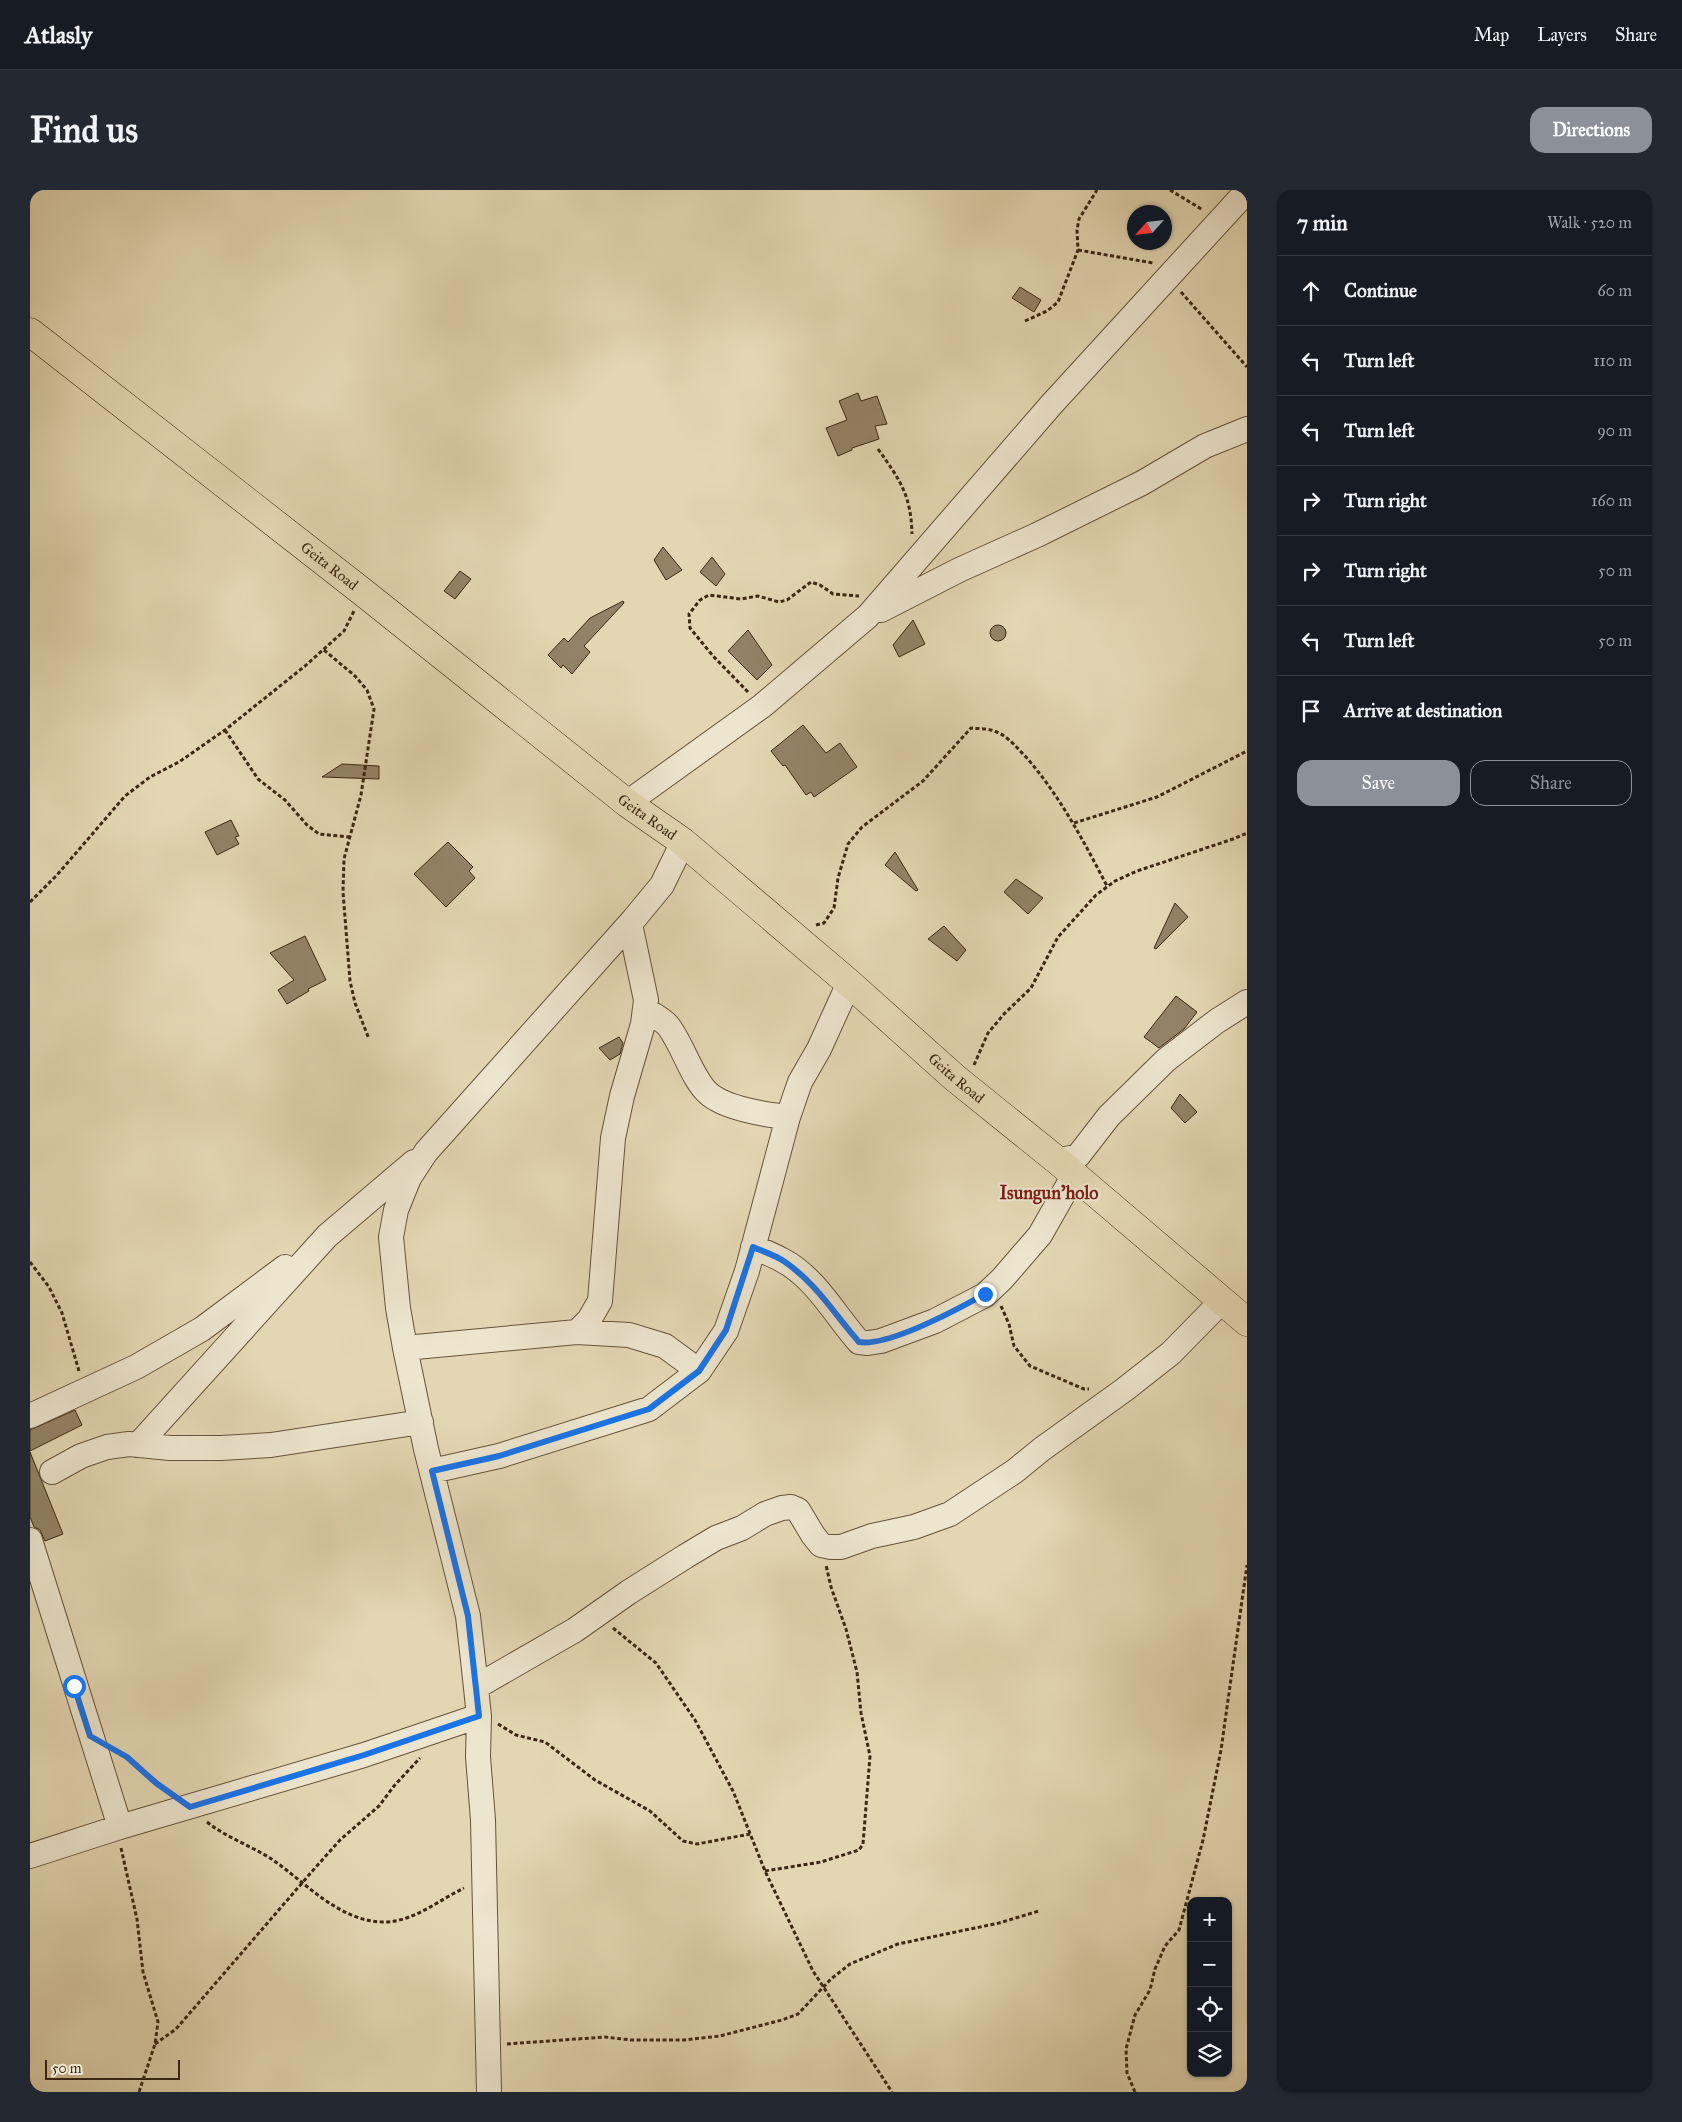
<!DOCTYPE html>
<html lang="en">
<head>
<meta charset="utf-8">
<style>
  :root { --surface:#171b24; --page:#242831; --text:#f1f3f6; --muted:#9ea1a6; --line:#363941; --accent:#8c9099 }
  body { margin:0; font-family:"IM FELL Great Primer",serif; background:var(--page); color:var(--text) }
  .controls { position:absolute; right:15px; bottom:15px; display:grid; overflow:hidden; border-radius:10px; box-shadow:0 1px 4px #0004 }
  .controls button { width:45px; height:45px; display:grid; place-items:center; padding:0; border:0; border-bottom:1px solid var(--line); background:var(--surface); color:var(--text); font:25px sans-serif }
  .compass { position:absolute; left:1097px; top:15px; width:45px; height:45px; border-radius:50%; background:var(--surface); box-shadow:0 1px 4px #0004; rotate:243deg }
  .scale { position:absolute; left:15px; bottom:12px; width:135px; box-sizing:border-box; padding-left:5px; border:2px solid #3d2712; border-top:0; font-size:14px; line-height:18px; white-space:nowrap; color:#3d2712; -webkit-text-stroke:4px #ede5ce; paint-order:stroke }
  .stop { position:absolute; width:15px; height:15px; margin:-11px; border:4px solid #1a73e8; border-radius:50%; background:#fff }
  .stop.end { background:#1a73e8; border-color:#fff; box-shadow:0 1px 5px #0008 }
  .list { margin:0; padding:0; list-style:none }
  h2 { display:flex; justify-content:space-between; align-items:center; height:65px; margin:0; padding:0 20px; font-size:21px }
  h2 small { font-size:16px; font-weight:400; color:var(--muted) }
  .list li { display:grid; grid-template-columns:32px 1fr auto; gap:15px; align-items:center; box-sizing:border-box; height:70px; padding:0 20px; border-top:1px solid var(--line) }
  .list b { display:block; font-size:19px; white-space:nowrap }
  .list em { font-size:16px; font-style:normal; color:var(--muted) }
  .actions { display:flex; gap:10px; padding:15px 20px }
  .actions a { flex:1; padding:11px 0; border:1px solid var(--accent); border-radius:15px; text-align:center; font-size:18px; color:var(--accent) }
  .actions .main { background:var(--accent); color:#fff }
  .icon { flex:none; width:28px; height:28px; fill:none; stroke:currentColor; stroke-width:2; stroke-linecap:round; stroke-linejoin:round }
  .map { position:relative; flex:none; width:1217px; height:1902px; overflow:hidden; border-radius:15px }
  header { display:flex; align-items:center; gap:30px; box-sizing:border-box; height:70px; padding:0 25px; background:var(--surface); border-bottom:1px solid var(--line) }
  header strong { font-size:24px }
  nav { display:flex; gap:28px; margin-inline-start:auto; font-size:18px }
  .intro { display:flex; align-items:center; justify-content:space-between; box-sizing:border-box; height:120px; padding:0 30px }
  h1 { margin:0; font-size:35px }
  .button { padding:12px 22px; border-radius:15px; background:var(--accent); color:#fff; font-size:18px; font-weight:700 }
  main { display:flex; gap:30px; padding:0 30px }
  aside { flex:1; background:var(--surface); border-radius:15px; box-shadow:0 1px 4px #0004 }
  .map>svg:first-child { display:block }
</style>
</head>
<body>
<header>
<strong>Atlasly</strong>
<nav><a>Map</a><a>Layers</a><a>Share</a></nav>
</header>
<div class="intro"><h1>Find us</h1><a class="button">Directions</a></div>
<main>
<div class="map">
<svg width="1217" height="1902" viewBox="0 0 1217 1902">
  <rect width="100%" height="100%" fill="#e3d7b3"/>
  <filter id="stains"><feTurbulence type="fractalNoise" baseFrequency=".004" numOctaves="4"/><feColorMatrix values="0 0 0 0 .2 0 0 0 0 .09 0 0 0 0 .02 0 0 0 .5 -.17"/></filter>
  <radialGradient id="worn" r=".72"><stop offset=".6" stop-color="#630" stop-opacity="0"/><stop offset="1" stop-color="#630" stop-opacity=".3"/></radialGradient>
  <path fill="#938366" stroke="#3d2712" d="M990,97L1011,110L1004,122L982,108Z
    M828,203L831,211L847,206L857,234L845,236L849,249L822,258V260L808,266L796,238L817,230L809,211Z
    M633,357L652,380L636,390L624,370Z
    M682,367L695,384L686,396L670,382Z
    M430,381L441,389L425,409L414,401Z
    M593,411L594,413L554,456L560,462L542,484L533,475L531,478L518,465L534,448L538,452L560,428Z
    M883,430L895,454L869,467L863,455Z
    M960 443a8 8 0 1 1 16 0a8 8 0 1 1-16 0Z
    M718,440L742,475L727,490L698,461Z
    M773,535L796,563L810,553L827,577L784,607L781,602L776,605L755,575L753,576L741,561Z
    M312,574L349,576V589L292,587Z
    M201,630L209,646L205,647L209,654L187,665L175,642Z
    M418,652L443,677L439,681L445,688L416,717L384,684Z
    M865,662L888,700L886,701L855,675Z
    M986,689L1013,708L998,724L974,702Z
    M1145,713L1158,727L1126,759L1124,758Z
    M914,736L936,760L927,771L898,749Z
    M275,746L296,790L278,799L279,801L257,814L248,800L264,790L240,763Z
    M1146,806L1167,822L1154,839L1129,858L1114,847Z
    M589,847L593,853L590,864L580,870L569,858Z
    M1150,904L1167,922L1155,933L1141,918Z
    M45,1220L52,1235L0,1261V1240Z
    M0,1262L33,1344L15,1351L10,1340L4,1337L0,1327Z"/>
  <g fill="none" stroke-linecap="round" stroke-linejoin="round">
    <defs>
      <path id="minor" d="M851,420L929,380L1007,345L1112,293L1175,256L1217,239
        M597,613L732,516L838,426L1021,215L1217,1
        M615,819C623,825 634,830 639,837C653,856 663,890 678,903C694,918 736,925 758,927
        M1028,971L1048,966L1079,926L1136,870L1187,831L1217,812
        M723,1057C733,1061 743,1065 752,1070C785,1087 805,1125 829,1152L838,1153L851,1151L905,1131L955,1105L972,1089L1010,1045L1044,985
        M547,1142L559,1130L570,1111L583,948L592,906L613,834L616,810L600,734
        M375,1158L547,1142L599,1145L635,1156L669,1181
        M0,1226L106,1177L172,1139L255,1077
        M108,1255L297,1046L384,972
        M402,1281L469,1266L619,1219L669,1181L696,1141L717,1081L758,927L770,892L789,859L819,793
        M22,1282L51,1266L77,1257L99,1254L140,1258H191L241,1255L391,1232
        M0,1350L90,1637
        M446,1497L545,1440L599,1402L656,1366L686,1348L712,1338L735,1324L752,1318L761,1317L768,1320L783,1345L791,1355L801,1357H811L842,1346L884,1337L920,1324L985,1281L1012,1259L1094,1200L1141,1163L1192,1111
        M0,1666L90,1637L334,1565L449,1526
        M459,1902L453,1630L448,1567L449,1526L443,1470L438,1426L396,1259L375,1158L368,1118L361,1047L366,1020L379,988L396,962L604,729L632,695L653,652"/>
      <g id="highway">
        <path id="s1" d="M0,142L334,403L597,613L653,652L819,793L925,888L1028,971L1217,1132"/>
      </g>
    </defs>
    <use href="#minor" stroke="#66533a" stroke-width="26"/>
    <use href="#highway" stroke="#3d2712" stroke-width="29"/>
    <path stroke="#3d2712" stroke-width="3" stroke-dasharray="4 2.5" stroke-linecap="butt" d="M1140,0L1173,20
      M1048,60L1123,73
      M1151,102L1217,177
      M995,131L1017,121L1028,112L1048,60L1047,40L1049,29L1067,0
      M848,259C870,290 881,305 882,344
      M294,460L325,486L337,500L344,519L331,605L314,669L313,702L320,791L325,813L339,849
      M718,502L683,466L660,438L659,424L670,410L679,405L711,409L728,406L749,412L757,410L781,392L790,395L803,404L829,406
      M195,540L228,589L255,610L277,635L289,644L319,647
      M1044,633L1127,607L1217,561
      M0,712L27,685L95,606L120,587L149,572L195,540L275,476L314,441L324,421
      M786,735L794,733L804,718L808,688L818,654L832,637L893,591L941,538C948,539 957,538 964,541C977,545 986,557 996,567C1030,606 1053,650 1077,696
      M944,875L958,843L974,824L1001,798L1028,747L1066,705L1085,691L1107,681L1203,649L1217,643
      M0,1072L19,1097L32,1123L49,1181
      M971,1116L979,1134L984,1156L1000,1176L1054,1199H1059
      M583,1438L626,1473L665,1530L703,1601L735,1681L783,1781L862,1902
      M468,1534L486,1545L515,1552L565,1590L620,1621L653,1651L667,1654L720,1644
      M87,1561L97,1567L139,1602
      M177,1632C197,1648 222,1656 243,1670C276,1693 310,1732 354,1732C383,1732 409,1710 434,1698
      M91,1658L107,1729L113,1782L128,1832L125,1854L109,1902
      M735,1681L791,1672L829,1660L833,1654L840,1566L831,1523L827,1482L816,1439L801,1397L796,1375
      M125,1854L146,1839L285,1678L310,1650L349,1616L364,1596L390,1568
      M477,1854L575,1847L601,1850H654L690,1846L752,1830L768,1824L801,1789L820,1774L868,1754L969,1733L1009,1721
      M1105,1902L1097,1883L1096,1859L1105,1825L1120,1800L1125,1779L1135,1756L1149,1740L1173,1650L1191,1560L1217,1375"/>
    <use href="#minor" stroke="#ede5ce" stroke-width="24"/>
    <use href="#highway" stroke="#e3d7b3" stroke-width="28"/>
  </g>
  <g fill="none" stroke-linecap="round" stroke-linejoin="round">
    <path stroke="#1a73e8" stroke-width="6" d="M44,1496L60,1546L97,1567L126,1593L160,1617L334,1565L449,1526L438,1426L402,1281L469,1266L619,1219L669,1181L696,1140L723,1057C734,1062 746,1065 755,1072C786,1093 805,1125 829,1152C858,1157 928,1119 955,1104"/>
  </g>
  <g text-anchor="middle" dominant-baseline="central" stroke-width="4" stroke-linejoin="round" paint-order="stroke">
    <g font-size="15" fill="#3d2712" stroke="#ede5ce">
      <text stroke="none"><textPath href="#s1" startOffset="380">Geita Road</textPath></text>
      <text stroke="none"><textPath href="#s1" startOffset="785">Geita Road</textPath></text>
      <text stroke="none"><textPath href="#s1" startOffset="1190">Geita Road</textPath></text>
    </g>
    <g font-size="18" font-weight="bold" fill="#7a1f14" stroke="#ede5ce">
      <text x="1019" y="1003">Isungun'holo</text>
    </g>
  </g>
  <rect width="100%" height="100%" filter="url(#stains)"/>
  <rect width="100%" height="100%" fill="url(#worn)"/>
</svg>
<div class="controls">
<button>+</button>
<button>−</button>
<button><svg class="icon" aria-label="locate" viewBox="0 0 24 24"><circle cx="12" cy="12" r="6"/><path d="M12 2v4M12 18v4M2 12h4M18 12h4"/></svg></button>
<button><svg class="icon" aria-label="layers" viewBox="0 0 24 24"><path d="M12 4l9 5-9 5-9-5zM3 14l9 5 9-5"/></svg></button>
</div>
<svg class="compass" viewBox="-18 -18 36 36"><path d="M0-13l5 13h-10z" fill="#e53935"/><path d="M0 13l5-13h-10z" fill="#9ea1a6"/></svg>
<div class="scale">50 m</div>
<div class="stop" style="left:44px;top:1496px"></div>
<div class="stop end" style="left:955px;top:1104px"></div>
</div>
<aside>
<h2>7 min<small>Walk · 520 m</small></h2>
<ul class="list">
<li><svg class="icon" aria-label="ahead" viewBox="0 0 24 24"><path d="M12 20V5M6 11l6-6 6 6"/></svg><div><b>Continue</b></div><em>60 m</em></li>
<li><svg class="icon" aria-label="left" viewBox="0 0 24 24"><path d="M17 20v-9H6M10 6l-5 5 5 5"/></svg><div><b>Turn left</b></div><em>110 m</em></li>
<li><svg class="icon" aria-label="left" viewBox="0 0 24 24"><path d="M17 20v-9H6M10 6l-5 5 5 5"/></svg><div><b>Turn left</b></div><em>90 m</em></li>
<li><svg class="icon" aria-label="right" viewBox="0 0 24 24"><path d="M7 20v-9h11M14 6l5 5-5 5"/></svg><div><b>Turn right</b></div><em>160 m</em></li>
<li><svg class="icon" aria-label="right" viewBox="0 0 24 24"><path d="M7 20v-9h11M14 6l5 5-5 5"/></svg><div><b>Turn right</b></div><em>50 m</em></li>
<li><svg class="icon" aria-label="left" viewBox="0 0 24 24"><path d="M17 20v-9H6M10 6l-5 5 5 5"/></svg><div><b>Turn left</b></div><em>50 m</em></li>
<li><svg class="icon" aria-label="arrive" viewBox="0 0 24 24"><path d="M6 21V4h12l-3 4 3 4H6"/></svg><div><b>Arrive at destination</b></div></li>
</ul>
<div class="actions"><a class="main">Save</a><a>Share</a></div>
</aside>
</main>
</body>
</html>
